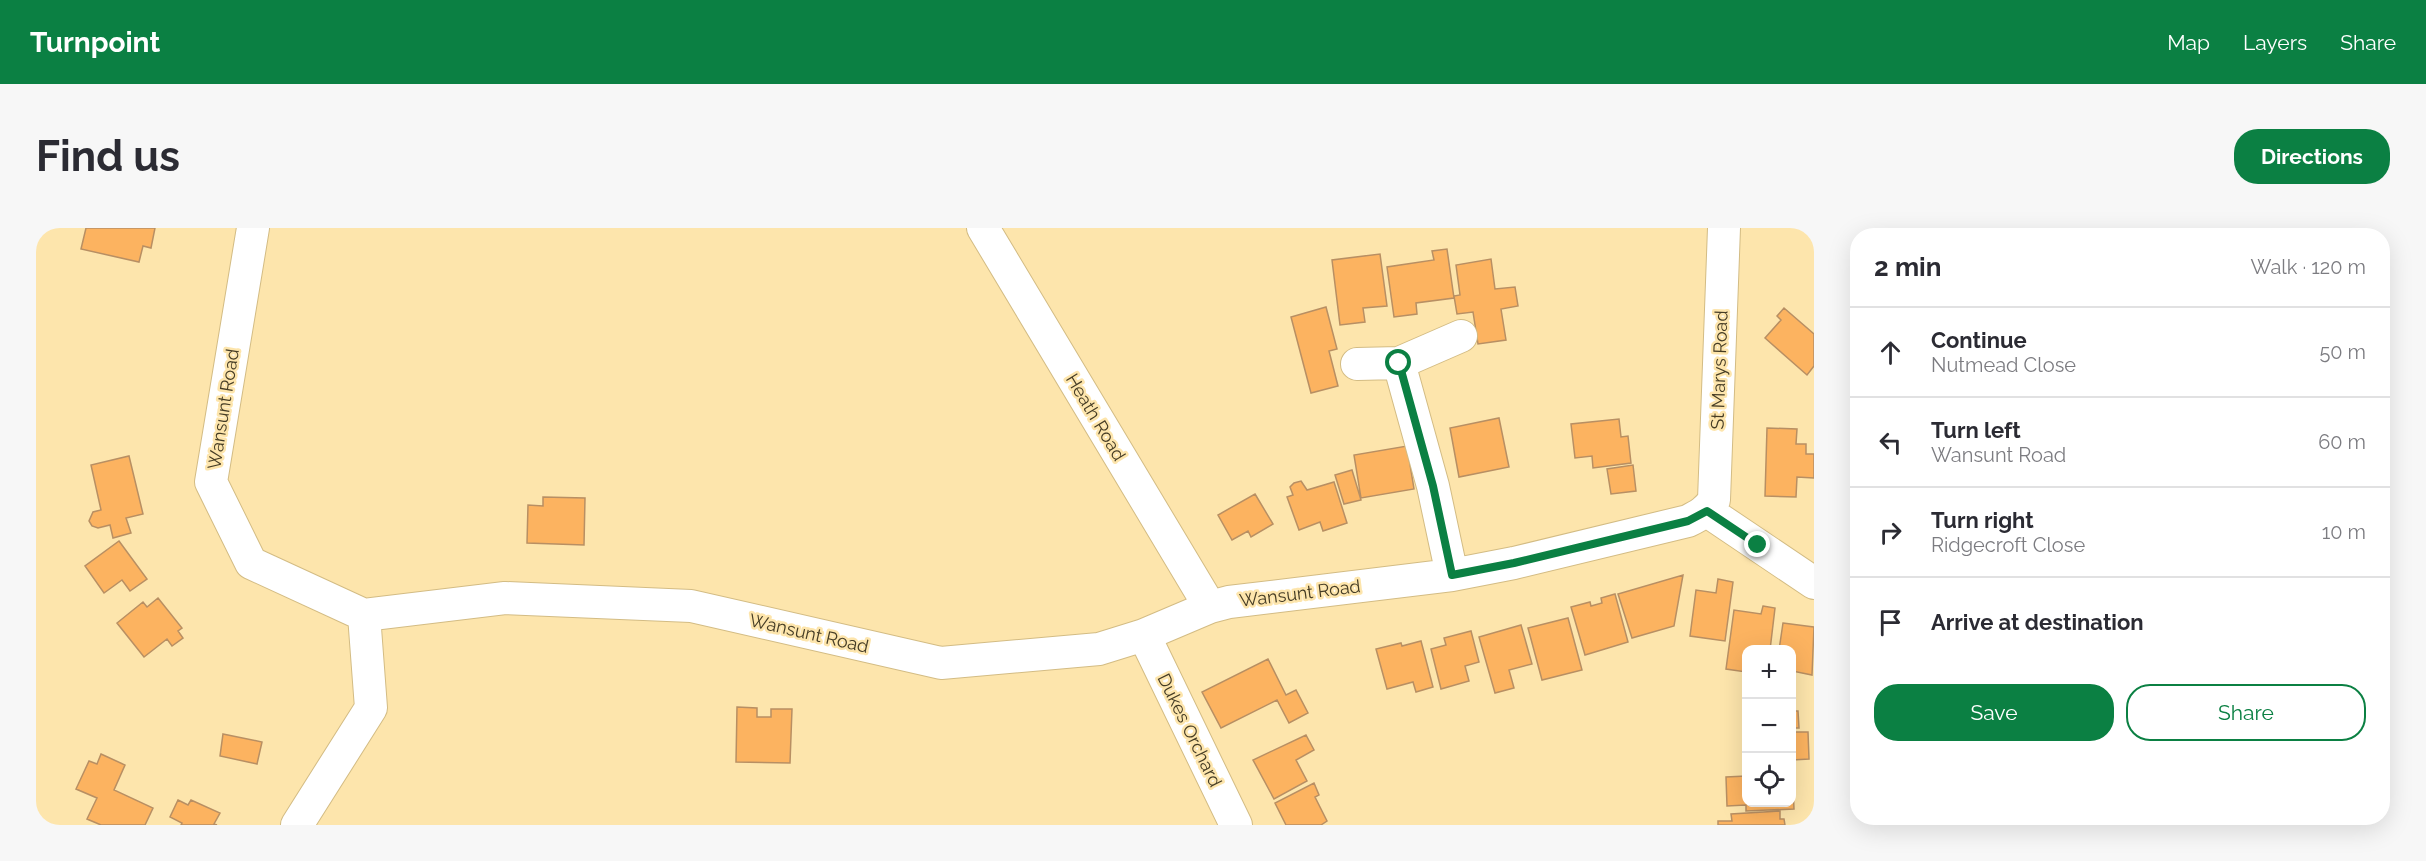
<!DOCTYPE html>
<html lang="en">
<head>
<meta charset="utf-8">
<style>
  :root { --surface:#fff; --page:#f7f7f7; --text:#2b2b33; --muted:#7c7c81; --line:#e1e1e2; --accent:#0b8043 }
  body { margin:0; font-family:Raleway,sans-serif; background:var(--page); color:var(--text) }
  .controls { position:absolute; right:18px; bottom:18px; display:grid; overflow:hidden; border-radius:12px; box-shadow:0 6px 24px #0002 }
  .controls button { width:54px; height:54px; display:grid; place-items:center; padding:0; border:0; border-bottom:2px solid var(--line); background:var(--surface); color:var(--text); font:30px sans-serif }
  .stop { position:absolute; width:18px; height:18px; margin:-14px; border:4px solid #0b8043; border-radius:50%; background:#fff }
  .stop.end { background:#0b8043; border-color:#fff; box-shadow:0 2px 6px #0008 }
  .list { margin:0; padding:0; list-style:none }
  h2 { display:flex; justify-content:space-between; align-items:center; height:78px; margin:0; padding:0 24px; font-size:26px }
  h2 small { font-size:20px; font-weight:400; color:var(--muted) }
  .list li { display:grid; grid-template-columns:39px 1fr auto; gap:18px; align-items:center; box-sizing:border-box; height:90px; padding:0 24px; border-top:2px solid var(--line) }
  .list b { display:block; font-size:22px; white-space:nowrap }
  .list p { margin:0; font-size:20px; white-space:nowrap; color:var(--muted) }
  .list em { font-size:20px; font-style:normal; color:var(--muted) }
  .actions { display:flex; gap:12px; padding:18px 24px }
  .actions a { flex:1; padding:14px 0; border:2px solid var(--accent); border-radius:24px; text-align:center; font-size:21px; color:var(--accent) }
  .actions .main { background:var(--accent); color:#fff }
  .icon { flex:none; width:33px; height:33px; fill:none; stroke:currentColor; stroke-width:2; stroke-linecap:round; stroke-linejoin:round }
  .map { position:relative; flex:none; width:1778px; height:597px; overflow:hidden; border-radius:24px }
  header { display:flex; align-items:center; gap:36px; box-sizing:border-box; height:84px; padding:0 30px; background:var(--accent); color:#fff }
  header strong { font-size:28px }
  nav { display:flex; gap:33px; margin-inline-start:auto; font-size:21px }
  .intro { display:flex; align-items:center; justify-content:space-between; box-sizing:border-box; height:144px; padding:0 36px }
  h1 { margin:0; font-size:42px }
  .button { padding:15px 27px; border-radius:24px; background:var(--accent); color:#fff; font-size:21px; font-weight:700 }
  main { display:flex; gap:36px; padding:0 36px }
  aside { flex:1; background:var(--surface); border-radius:24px; box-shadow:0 6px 24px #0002 }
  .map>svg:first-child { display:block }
</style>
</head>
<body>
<header>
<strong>Turnpoint</strong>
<nav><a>Map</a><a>Layers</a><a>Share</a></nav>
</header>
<div class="intro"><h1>Find us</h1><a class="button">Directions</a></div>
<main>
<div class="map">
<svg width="1778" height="597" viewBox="0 0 1778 597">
  <rect width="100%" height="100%" fill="#fde5ac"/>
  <path fill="#fcb360" stroke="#b88f63" stroke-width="1.5" d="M50,0H119L115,20L107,18L103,34L45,21Z
    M1411,21L1418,70L1380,75L1381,86L1358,89L1351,39L1398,32L1396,23Z
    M1344,26L1351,78L1327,80L1329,94L1304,97L1296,32Z
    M1455,31L1459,61L1479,59L1482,78L1465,81L1470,112L1442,116L1437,84L1421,86L1418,68L1424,67L1420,37Z
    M1290,79L1301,121L1293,123L1302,158L1275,165L1255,89Z
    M1748,80L1778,106V138L1771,147L1729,110L1745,92L1741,88Z
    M1463,190L1473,239L1423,249L1414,200Z
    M1583,191L1585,209L1592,208L1595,235L1557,240L1556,228L1539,230L1535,196Z
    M1731,200L1761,201L1760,216H1770V226H1778V250L1761,249L1760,269L1729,268Z
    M1371,218L1378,261L1325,270L1318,227Z
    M93,228L107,286L90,290L95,305L77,310L74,297L62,300L56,298L53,293L57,284L65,282L55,237Z
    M1597,237L1600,263L1575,266L1571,241Z
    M1316,242L1325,272L1308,276L1299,247Z
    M1265,253L1271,262L1298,254L1311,295L1287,303L1284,294L1263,302L1251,269L1257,267L1254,259L1258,255Z
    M1219,266L1237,296L1215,309L1212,303L1196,312L1182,287Z
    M507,269L549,270L548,317L491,315L492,277L507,278Z
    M83,313L111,351L94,363L86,352L68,365L49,338Z
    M1647,347L1638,398L1596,410L1582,366Z
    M1682,351L1697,354L1689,413L1654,408L1660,362L1680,365Z
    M1579,366L1592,414L1549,427L1535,379L1554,374L1555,378L1566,375L1565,370Z
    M122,370L146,400L142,403L147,410L136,418L131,411L108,429L81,395L107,374L111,379Z
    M1727,378L1739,380L1734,422H1710V444L1690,441L1698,382L1725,386Z
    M1532,390L1546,442L1506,452L1492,400Z
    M1747,395L1778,399L1776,447L1756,443V422H1743Z
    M1485,397L1496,436L1473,442L1478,460L1459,465L1443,409Z
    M1435,403L1443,434L1429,438L1433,453L1405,461L1395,421L1410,417L1408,410Z
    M1385,413L1397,459L1380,464L1377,454L1351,461L1340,421L1365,415L1366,418Z
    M1232,431L1250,467L1260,462L1272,485L1253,495L1241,472L1185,500L1166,464Z
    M701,479L721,480V489H735V481H756L754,535L700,534Z
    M1756,483H1762L1763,500H1756Z
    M1756,504H1772L1773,531L1756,532Z
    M187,506L226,514L221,536L184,528Z
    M1270,507L1278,522L1260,532L1271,553L1238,571L1217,532Z
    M65,526L89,537L78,562L117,580L109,597H65L51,591L61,570L40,561L53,533L61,536Z
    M1710,548V574H1756V559H1757L1758,581L1710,583V577L1691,578L1690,549Z
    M1278,555L1283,567L1279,569L1291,593L1285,597H1250L1239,575Z
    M142,572L152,577L155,572L184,585L178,596L181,597H145L146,595L134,589Z
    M1744,583V591H1748L1749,597H1682V593H1696L1695,586Z"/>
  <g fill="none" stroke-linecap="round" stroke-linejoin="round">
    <defs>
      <path id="minor" d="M217,0L175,254L215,335L328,387L469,370L655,378L905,435L1063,421L1108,407L1174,379L1193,374L1416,347L1478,335L1652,293C1664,287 1671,283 1678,272L1688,0
        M947,0L1174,379
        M1363,135L1397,258L1416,347
        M1321,136L1363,135L1425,108
        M1671,283L1778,355
        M1108,407L1200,597
        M261,597L335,480L328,387"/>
    </defs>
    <use href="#minor" stroke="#d3bc84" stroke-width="34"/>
    <use href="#minor" stroke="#fff" stroke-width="32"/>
  </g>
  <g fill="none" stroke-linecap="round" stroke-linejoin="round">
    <path stroke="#0b8043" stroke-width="8" d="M1363,135L1397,258L1416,347L1478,335L1652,293L1671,283L1722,317"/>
  </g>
  <g text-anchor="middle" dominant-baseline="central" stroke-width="5" stroke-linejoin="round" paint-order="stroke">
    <g font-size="18" fill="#453c25" stroke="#fde5ac">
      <text transform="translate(1683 142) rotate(-88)">St Marys Road</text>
      <text transform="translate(187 181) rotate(-81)">Wansunt Road</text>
      <text transform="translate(1060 189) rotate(59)">Heath Road</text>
      <text transform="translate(1264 365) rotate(-7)">Wansunt Road</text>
      <text transform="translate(773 405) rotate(13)">Wansunt Road</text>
      <text transform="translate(1154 502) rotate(64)">Dukes Orchard</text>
    </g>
  </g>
</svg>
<div class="controls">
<button>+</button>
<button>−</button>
<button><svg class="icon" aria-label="locate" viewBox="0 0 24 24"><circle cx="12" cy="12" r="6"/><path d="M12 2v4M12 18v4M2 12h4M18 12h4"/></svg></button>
</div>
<div class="stop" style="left:1363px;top:135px"></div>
<div class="stop end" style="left:1722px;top:317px"></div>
</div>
<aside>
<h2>2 min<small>Walk · 120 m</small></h2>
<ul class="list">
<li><svg class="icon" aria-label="ahead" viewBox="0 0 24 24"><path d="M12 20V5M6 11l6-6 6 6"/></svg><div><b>Continue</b><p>Nutmead Close</p></div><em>50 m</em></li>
<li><svg class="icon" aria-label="left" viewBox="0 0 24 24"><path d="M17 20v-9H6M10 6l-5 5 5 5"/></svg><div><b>Turn left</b><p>Wansunt Road</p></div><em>60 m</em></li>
<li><svg class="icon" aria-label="right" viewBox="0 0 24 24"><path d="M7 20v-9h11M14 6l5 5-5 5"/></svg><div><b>Turn right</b><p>Ridgecroft Close</p></div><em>10 m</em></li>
<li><svg class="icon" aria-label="arrive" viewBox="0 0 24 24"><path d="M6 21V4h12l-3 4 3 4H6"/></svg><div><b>Arrive at destination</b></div></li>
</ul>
<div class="actions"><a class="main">Save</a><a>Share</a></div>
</aside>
</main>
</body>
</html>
